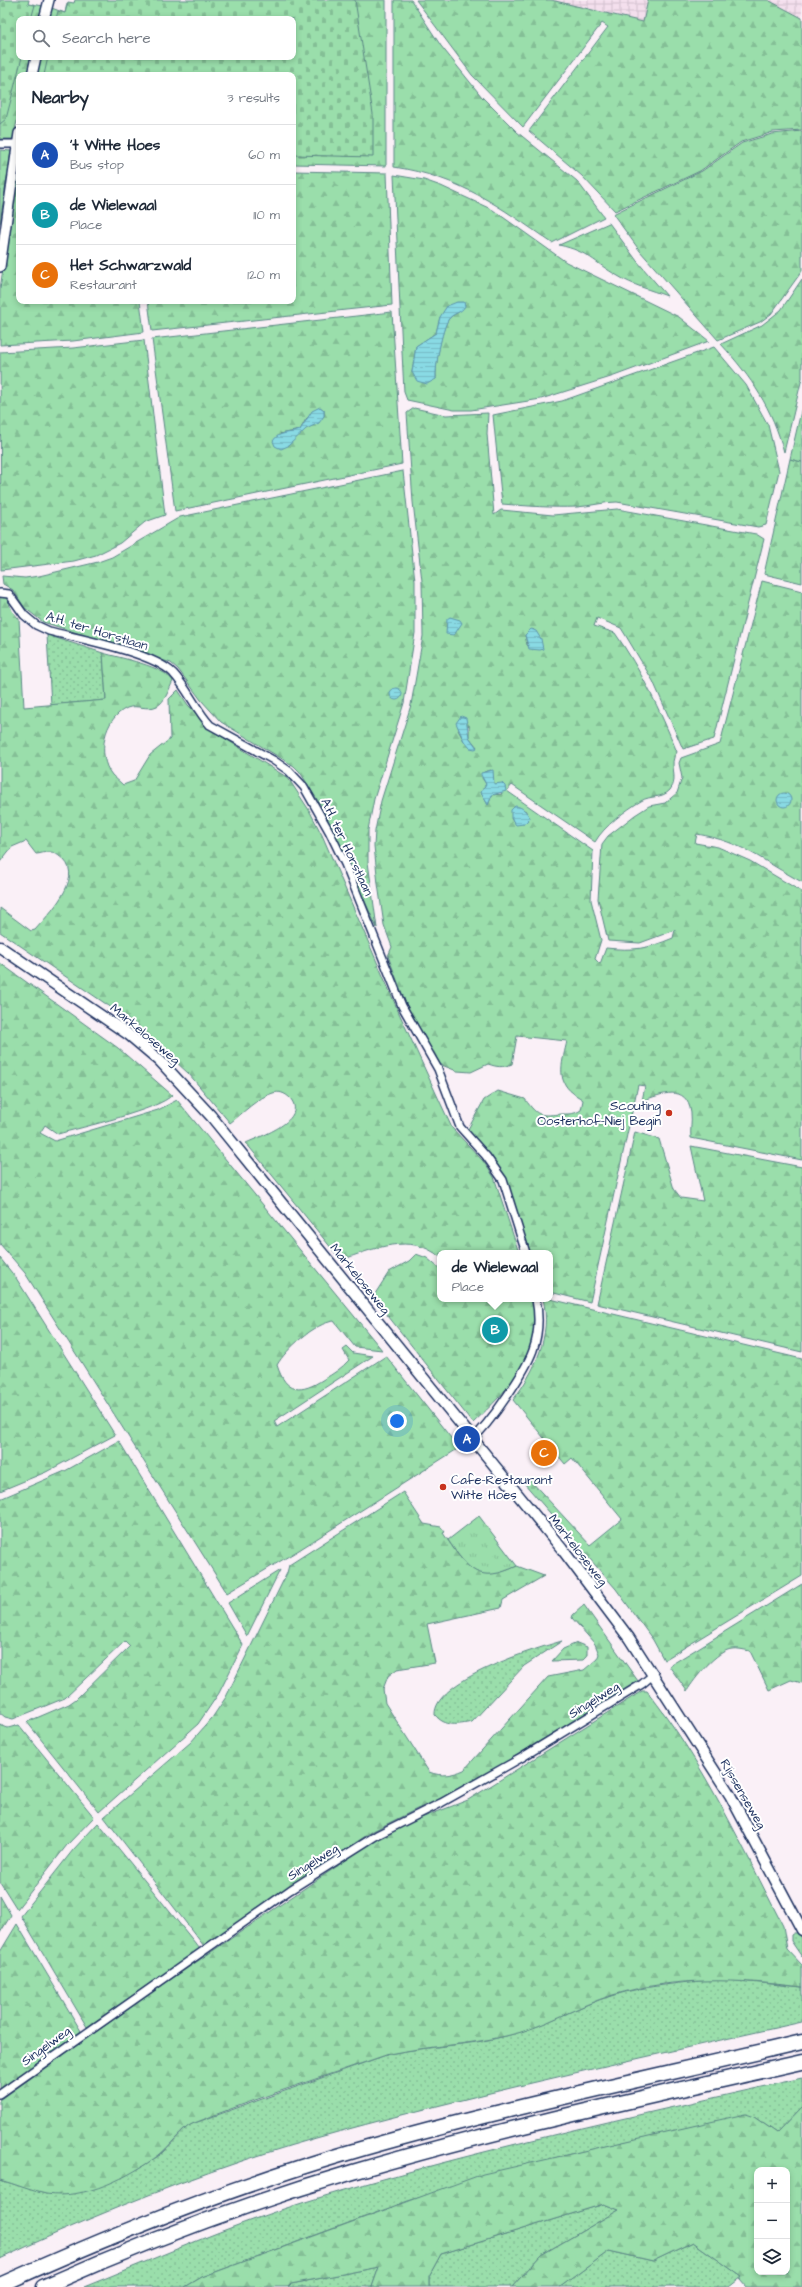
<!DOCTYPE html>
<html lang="en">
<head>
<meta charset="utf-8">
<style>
  :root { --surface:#fff; --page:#f2f2f3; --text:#1f2937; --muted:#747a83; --line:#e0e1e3; --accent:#c8321e }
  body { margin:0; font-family:"Architects Daughter",sans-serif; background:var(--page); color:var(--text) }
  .controls { position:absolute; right:12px; bottom:12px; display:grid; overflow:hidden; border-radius:8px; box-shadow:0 2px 6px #0003 }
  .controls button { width:36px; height:36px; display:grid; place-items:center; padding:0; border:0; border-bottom:1px solid var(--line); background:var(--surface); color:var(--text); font:20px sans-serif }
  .you { position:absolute; left:397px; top:1421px; width:14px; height:14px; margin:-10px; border:3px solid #fff; border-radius:50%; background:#1a73e8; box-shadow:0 0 0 6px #1a73e833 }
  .badge { display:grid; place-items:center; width:26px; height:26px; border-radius:50%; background:var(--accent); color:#fff; font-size:13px; font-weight:700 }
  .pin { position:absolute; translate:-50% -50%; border:2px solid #fff; box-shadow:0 1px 4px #0006 }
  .popup { position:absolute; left:437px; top:1250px; width:116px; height:52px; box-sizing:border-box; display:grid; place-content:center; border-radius:8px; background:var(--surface); filter:drop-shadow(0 1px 3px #0005); font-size:13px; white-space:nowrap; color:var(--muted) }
  .popup b { font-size:15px; color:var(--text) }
  .popup::after { content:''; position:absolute; left:50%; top:100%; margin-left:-8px; border:8px solid transparent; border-top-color:var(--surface) }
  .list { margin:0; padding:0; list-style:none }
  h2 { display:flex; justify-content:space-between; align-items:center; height:52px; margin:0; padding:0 16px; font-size:17px }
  h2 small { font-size:13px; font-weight:400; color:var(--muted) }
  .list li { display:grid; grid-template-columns:26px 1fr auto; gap:12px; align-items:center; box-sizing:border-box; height:60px; padding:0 16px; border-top:1px solid var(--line) }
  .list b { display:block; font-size:15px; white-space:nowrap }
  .list p { margin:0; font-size:13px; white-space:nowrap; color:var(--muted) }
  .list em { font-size:13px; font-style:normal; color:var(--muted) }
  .icon { flex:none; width:22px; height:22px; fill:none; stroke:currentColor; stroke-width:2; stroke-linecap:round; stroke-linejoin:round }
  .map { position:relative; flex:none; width:802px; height:2287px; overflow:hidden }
  .search { position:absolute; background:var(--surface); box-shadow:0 2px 6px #0003; left:16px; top:16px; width:280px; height:44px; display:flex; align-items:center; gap:10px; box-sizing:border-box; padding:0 14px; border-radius:8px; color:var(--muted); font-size:15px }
  .panel { position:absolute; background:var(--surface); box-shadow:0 2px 6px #0003; left:16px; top:72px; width:280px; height:232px; border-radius:8px }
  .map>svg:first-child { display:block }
</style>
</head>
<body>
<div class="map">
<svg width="802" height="2287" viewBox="0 0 802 2287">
  <defs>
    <pattern id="industrial-grid" width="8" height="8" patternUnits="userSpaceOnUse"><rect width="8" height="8" fill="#f4dfed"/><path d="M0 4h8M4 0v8" fill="none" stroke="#d1c0ce"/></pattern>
    <pattern id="grass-dots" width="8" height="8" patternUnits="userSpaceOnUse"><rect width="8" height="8" fill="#9adeab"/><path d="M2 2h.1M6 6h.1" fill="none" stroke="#84bf96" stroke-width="1.8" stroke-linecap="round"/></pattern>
    <pattern id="forest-firs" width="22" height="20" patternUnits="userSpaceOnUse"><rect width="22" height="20" fill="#9adeab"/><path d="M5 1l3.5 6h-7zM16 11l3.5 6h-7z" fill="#84bf96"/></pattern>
    <pattern id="cemetery-stones" width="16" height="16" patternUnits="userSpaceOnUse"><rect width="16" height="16" fill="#9adeab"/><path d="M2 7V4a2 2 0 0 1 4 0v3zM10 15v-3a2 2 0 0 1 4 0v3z" fill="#84bf96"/></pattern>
    <pattern id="park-tufts" width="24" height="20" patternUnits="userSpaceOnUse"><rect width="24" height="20" fill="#9adeab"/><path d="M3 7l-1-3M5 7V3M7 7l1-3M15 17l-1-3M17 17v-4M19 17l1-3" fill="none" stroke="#84bf96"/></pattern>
    <pattern id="water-rules" width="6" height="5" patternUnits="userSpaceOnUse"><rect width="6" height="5" fill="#89dae4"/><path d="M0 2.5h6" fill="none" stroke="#76bbc6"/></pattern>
  </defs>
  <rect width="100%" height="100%" fill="#faf0f7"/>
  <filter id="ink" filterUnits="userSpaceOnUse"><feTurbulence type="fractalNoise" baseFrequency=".025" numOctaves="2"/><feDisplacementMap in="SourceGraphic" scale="8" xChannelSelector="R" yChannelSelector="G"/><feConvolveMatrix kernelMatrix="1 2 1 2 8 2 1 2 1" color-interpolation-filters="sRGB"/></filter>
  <g filter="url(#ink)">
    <path fill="url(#industrial-grid)" d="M510,0H672L666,34Z
      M738,0H802V31Z"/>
    <path fill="url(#grass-dots)" stroke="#5a8684" d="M47,635L103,653L106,700L51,705Z
      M562,1641L524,1666L472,1722C458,1725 445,1727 435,1715C433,1680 534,1649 562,1641Z
      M794,1933H799L802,1939V1957L791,1941V1935Z
      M718,1979L802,1987V2022C681,2049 561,2075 441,2105C374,2122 307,2139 242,2161C160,2189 78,2222 0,2259V2180L46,2194L138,2169L160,2155L189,2125L389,2054C428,2046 468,2046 506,2036C544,2027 577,2006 614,1995C648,1985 683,1983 718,1979Z
      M802,2078V2107L777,2133L754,2117L700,2125L554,2158L408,2201L202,2277L185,2287H84C156,2258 228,2226 302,2203C466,2152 634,2116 802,2078Z
      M604,2204L619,2210L541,2255L512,2287H429V2276L441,2254Z
      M693,2242L742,2277L729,2287H560L609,2251L653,2261Z
      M379,2267L372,2287H288L291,2284Z"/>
    <path fill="url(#forest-firs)" stroke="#5a8684" fill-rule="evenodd" d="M353,0H386V166L293,164V142Z
      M394,0H411L441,46L482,97L517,132L577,181L604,217L552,243C499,206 460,177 394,167Z
      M416,0H551L643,22L648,0H768L802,18V130L773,132L741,142L700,171L615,211L582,176L529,131L608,27L602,23L523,127L472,75Z
      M67,3L74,5L70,19H48L49,7L65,13Z
      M32,4L43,6L40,19H28Z
      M19,57H31L27,75H19V112L13,139H0V121Z
      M40,57H66L68,75H37Z
      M802,131V271L771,314L760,322L718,340L640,251L613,214L702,171L742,143L772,134Z
      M0,150L11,151L0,223Z
      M19,160V301H140L144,332L73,341L0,345V289Z
      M293,171L387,173L392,305L152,331L148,301H293Z
      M394,175L424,180L441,186L493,210L566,262L679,317L709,341L614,376L541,399L471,410H454L407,400L404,392L402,352ZM465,304C463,313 452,313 448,320C441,331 435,366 436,379L412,372L416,346L436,333L440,317Z
      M609,223L637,261L667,296C651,290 632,285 618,276C593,262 590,252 559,245Z
      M802,279V378L784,452C772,408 752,378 721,344L762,325L781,310Z
      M392,312L402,464L175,511L152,339ZM320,407L324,410V416C310,429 299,432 280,434L300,430L306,419Z
      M144,340L165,515L145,522L120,543L96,555L74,561L1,570L0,352L73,348Z
      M714,347L746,385L768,425L779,471L766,525L758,527L617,502C603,502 591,506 577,507C552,508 527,506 502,504L493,415L562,401Z
      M414,408L446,415L488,413L487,434L494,515L501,510L553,515L617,509L756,534L764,539L714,739L683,749L653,681L626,636L621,628L597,618L594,626L615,633C641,670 660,710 677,752C667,764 680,778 670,790C662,799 650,795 641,801C626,810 604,826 595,842L512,785L507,791L593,851L591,900L601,940L595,959L600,964L606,948C634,951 647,949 673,938L675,930L640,943L608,941L598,899L602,844L608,836L635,815L649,806L665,803L677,793L682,778L679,763L681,758L720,744L762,581L802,591V882C762,861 744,842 697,834L695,843L718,847L750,861L802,892V1160L691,1138C690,1130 692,1121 691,1113C687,1083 661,1094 642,1101L645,1086L638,1085L590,1302L550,1292V1253H530L508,1186L500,1169L467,1131L484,1100L498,1091L525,1099C539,1119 541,1115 563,1114C570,1114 575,1114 581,1110L583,1100C580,1097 576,1096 573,1093C555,1080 563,1060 567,1041L517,1036L512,1064C502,1068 497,1067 488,1064L471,1072L457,1071L439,1064L406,1004L388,956L392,947L384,925L378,884L374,846L375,831L381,801L411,705L423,636L422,581L413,502L407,413ZM533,629L541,639L533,650L527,645L525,635ZM469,725V737L477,747L464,741L458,730ZM491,770L494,784H497L502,794L492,795L488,805L481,792L486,784L482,778L484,772ZM525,810L530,818L524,824L513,822L511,818Z
      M790,459L802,462V583L764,574Z
      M403,471L415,581V633L404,703L374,799L368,830V862L377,928L323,809L300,772L294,766L221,722L201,700L178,669L171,663L43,622L25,608L13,590L3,584L2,576L25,578L39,576L98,562L112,557L180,517Z
      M0,596H6L12,611L19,619L24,707L106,700L103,653C120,658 164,666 173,681C169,689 165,702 157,706C147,711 137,704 127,708C104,718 96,755 112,775C115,778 119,781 123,785L134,781L150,755L170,739L169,699L178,690L188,705L213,731L288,778L309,810L322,835L399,1013L452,1128L483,1161L494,1177L519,1253H440V1257C411,1232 373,1249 341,1260L246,1143C261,1136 309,1120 290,1098C285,1093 279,1091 273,1093C258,1097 242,1114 230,1123L189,1074L134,1023L0,932V908L31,931L35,930C49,914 83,879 64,860C59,856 54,851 48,852C44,852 40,854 36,854L26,841L12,847L0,862Z
      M0,963L118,1048L172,1095C161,1109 79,1128 58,1134L45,1125L40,1133L55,1141L158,1110L177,1100L382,1350L355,1347L334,1321C315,1323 286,1349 277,1365C286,1394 301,1394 324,1379C333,1374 342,1368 349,1360L343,1350L347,1347L353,1353L373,1356L274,1421L277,1427L386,1356L459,1448L299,1550L227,1593L25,1273L0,1244Z
      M635,1132L659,1139L674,1189L681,1198L703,1201L691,1146L802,1167V1352L597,1304Z
      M416,1254L427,1258L440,1269V1299H532C545,1352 509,1389 473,1423L373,1297L389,1272L409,1261Z
      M0,1258L16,1278L115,1435L46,1472L0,1491Z
      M543,1299H550L802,1359V1576L664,1660L653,1640L616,1589L524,1483L529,1479L590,1545L622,1519L572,1458L565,1464L513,1400C535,1371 552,1335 543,1299Z
      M119,1441L243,1645L219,1693L198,1724L99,1812L27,1722L69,1704L76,1699L130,1646L125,1641L65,1698L13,1719L5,1717L0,1713V1499L65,1471Z
      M403,1492L424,1524L441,1527L445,1532L443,1533C465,1565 475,1586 517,1566L544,1576L503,1600L501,1608L427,1624L435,1663L397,1669L388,1676L383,1689L385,1703L429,1772C442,1777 452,1775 464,1770L548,1677L584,1670L597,1659L599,1654L595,1644L572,1618L573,1615L584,1605L638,1681L455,1793L417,1809L373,1831L204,1946L104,1817L191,1742L212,1718L226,1697L287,1573L289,1565Z
      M280,1570L247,1636L228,1603Z
      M802,1584V1683L791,1680L769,1690L750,1651C745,1650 737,1648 732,1649C717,1650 694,1679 687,1691L669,1666Z
      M577,1643L587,1647V1656L583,1660L552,1661L563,1649Z
      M642,1691H647C703,1761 742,1846 783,1926L787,1949L802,1965V1987C738,1979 676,1976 613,1995C576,2006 544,2028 506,2036C468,2045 428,2046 389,2054C323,2077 256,2098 192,2124C184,2127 168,2148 159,2155C129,2177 85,2200 46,2194C31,2191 15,2184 0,2180V2100L145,1997L377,1839L403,1825L468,1800Z
      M0,1725L8,1728L19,1725L94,1817L67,1845L17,1909L0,1882Z
      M98,1823L200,1949L87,2027L21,1916L73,1850Z
      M0,1896L11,1915L0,1933Z
      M17,1924L81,2031L0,2090V1952Z
      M802,2107V2287H746L740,2280L742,2277L693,2242L653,2261L609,2251L560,2287H512L541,2255L619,2210L604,2204L441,2254L429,2276V2287H372L379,2267L291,2284L288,2287H185L202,2277L483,2174L745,2114L754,2117L777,2133ZM757,2170H787V2272H757Z"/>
    <path fill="url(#cemetery-stones)" stroke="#5a8684" d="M0,0H29L28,4L35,5L31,19H19V57H22L6,119L0,124Z
      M75,0H355L373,114V157L293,155V75H44L48,57H293V19H56L58,11L65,13L68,2L74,3Z"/>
    <path fill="url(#park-tufts)" stroke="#5a8684" d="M802,407V462L790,459Z
      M479,1516L517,1566C479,1584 469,1571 448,1540Z"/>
    <path fill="url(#water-rules)" stroke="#5d96ae" d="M457,302H464L465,306C462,313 452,313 448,320C442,330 435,366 436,379L427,384L417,381L412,372L416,346L436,333L440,317L447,306Z
      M320,407L324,410V416L319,423L306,429L288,446L281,449L275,446L273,441C279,431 290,434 300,430L312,411Z
      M450,617L460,620L462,623L454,635L446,634L447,619Z
      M531,629L536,631L541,639L543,649L540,650L529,649L525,635Z
      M390 694a6 6 0 1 1 12 0a6 6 0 1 1-12 0Z
      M461,716L466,718L469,737L477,748L475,749L470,748L464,741L456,723Z
      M493,770L494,784L502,783L505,786L506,791L492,795L488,805L481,792L486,784L481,775V773Z
      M777 800a7 7 0 1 1 14 0a7 7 0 1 1-14 0Z
      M515,806C523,807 526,811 530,818L524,824L516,825L511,818V810Z"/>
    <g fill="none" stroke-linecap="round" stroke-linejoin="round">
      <defs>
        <path id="minor" d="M0,144H17
          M0,593L9,594L24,615L36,625L49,631C80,639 151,652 173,673C188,689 196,710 210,725L273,760L289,771L304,787L329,831L345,864L402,1006L438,1069L460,1127L486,1156L503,1180L526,1253
          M466,1446C482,1431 495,1414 507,1396C529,1364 544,1340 536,1299
          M0,2094L290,1890L377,1835L441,1803L521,1758L642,1684L654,1674"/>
        <path id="tertiary" d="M44,19L49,0
          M32,75L36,57
          M0,267L19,133"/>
        <path id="secondary" d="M0,947L128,1034L160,1061L211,1116L562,1549L629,1638L730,1795L802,1930"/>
        <path id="motorway" d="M0,2285C113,2234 228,2188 347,2153C497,2109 650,2078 802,2042
          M43,2287C144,2242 247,2203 353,2172C501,2128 652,2096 802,2062"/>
      </defs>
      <use href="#minor" stroke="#1b2f5e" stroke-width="10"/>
      <use href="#tertiary" stroke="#1b2f5e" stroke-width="12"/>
      <use href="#secondary" stroke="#1b2f5e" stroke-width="13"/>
      <use href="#motorway" stroke="#1b2f5e" stroke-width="17"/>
      <use href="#minor" stroke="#fff" stroke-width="7"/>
      <use href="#tertiary" stroke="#fff" stroke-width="9"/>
      <use href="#secondary" stroke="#fff" stroke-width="10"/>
      <use href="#motorway" stroke="#fff" stroke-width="14"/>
    </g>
  </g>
  <g fill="#c8321e" stroke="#fff" stroke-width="1.5">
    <circle cx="669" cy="1113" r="4"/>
    <circle cx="443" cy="1487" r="4"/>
  </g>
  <g text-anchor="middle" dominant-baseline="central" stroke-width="4" stroke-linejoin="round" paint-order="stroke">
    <g font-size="13" fill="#1b2f5e" stroke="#fff">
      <text transform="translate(97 631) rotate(17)">A.H. ter Horstlaan</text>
      <text transform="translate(347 847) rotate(65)">A.H. ter Horstlaan</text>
      <text transform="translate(145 1034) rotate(40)">Markeloseweg</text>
      <text transform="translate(360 1279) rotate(51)">Markeloseweg</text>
      <text transform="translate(578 1550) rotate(52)">Markeloseweg</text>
      <text transform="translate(594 1700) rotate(-32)">Singelweg</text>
      <text transform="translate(743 1794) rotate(60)">Rijssenseweg</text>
      <text transform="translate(313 1862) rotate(-32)">Singelweg</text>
      <text transform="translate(46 2046) rotate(-36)">Singelweg</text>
    </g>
    <g font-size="13" fill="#1b2f5e" stroke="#fff" text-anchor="end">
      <text x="661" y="1106">Scouting<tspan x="661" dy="15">Oosterhof-Niej Begin</tspan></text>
      <text x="451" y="1480" text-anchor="start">Cafe-Restaurant<tspan x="451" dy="15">Witte Hoes</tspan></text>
    </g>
  </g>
</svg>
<div class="controls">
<button>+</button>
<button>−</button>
<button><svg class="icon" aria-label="layers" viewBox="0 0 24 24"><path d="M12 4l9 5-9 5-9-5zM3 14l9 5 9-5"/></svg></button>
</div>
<div class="you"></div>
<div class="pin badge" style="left:467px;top:1439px;background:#1a4fb4">A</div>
<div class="pin badge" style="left:495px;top:1330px;background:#0f9aa8">B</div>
<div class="popup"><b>de Wielewaal</b>Place</div>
<div class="pin badge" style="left:544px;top:1453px;background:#e8710a">C</div>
<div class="search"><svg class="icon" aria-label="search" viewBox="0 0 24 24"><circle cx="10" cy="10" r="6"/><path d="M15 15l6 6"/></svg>Search here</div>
<section class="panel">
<h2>Nearby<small>3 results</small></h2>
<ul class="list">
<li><span class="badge" style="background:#1a4fb4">A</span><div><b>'t Witte Hoes</b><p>Bus stop</p></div><em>60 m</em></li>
<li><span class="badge" style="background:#0f9aa8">B</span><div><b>de Wielewaal</b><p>Place</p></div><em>110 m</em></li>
<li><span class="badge" style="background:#e8710a">C</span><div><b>Het Schwarzwald</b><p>Restaurant</p></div><em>120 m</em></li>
</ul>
</section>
</div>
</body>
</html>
